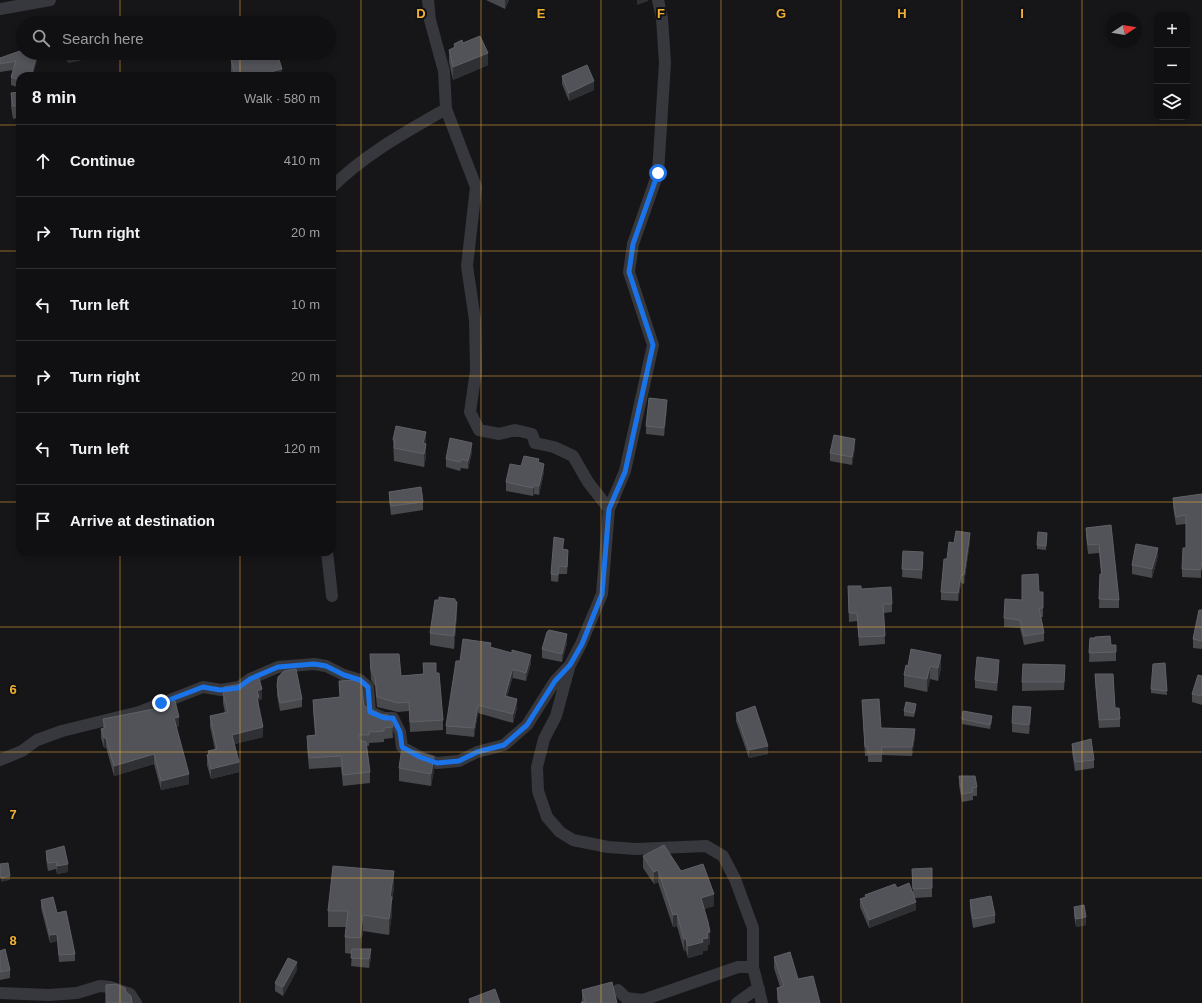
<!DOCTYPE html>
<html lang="en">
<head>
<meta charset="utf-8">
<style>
  :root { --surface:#101012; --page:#1e1e20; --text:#f1f3f6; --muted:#9c9d9f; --line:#303032 }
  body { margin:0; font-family:Helvetica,sans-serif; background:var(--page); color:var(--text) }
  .controls { position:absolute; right:12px; top:12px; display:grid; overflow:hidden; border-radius:8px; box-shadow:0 2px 6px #0003 }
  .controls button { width:36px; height:36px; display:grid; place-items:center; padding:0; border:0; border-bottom:1px solid var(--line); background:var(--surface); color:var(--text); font:20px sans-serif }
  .compass { position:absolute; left:1106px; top:12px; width:36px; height:36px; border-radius:50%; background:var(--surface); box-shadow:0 2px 6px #0003; rotate:78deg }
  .stop { position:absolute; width:12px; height:12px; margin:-9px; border:3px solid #1a73e8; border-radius:50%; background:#fff }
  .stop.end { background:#1a73e8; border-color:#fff; box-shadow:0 1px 4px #0008 }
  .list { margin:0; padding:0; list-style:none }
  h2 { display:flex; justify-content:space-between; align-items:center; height:52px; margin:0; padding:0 16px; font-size:17px }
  h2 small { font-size:13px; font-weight:400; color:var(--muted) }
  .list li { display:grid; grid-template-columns:26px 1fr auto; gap:12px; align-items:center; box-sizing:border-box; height:72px; padding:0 16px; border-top:1px solid var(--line) }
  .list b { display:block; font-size:15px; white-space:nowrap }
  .list em { font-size:13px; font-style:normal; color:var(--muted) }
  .icon { flex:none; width:22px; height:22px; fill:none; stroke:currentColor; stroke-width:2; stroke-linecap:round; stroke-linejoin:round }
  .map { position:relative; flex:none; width:1202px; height:1003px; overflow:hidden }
  .search { position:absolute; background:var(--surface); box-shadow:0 2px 6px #0003; left:16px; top:16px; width:320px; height:44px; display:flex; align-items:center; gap:10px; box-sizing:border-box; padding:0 14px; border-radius:22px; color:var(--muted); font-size:15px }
  .panel { position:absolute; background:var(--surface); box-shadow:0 2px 6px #0003; left:16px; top:72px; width:320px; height:484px; border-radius:12px }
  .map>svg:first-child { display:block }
</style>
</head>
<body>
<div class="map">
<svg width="1202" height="1003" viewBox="0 0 1202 1003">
  <rect width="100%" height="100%" fill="#161618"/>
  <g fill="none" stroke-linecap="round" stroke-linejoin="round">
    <path stroke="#37383d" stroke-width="12" d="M0,9L50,0
      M332,187C365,154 406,132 446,109
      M609,509L625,471L653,345L629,272L633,244L658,173L665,63L662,18L658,0
      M327,552L332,596
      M569,668L556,716L544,739L537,767L538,791L547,817L560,832L573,840L608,847L636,849L706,846L723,856L735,879L753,928V967L762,1003
      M0,760L22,751L37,740L62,731L139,712L203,687L221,690L239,687L250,679L278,667L314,664L326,666L344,675L360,680L368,687L370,712L384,718H393L400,732L402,747L420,757L437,763L459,761L477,752L504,745L527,725L555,681L570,665L581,644L602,594L609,509L588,482L573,456L554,447L535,443L532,434L515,430L499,434L479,430L470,412L476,371L475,320L467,266L476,187L446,109L444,71L430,20L428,0
      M618,990L626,998L643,1000L738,967H753
      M0,993L49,995L77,993L100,986L110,987L130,994L136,1003
      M737,1003L752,992L759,989"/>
  </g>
  <path fill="#47494d" d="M486,0H509L505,9Z
    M463,43L488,65L453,80L449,62V50L454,48V44Z
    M66,53H99V56L68,63Z
    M0,58L37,61L20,76V88L11,85V77L13,70L0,72Z
    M231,59L282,76H232L231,71Z
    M562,76L594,90L569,101L562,84Z
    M20,92V117L13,119L11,106V93Z
    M667,408L664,436L646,434V426Z
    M393,440L426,444V457L424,467L394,461Z
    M855,448L852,465L830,461V453Z
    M472,452L468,469L461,468L460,471L446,467V459Z
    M539,463L544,472L539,495L534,494L533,496L506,491V482L521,466Z
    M389,492L423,502V510L391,515L389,500Z
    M1202,494L1201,578L1182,577V569L1186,548V524L1176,525L1173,507V498Z
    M1111,525L1119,600V608H1099L1100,574H1101L1099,553L1088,554L1086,536V528Z
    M1047,533L1046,550L1037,549V545Z
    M970,541L964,584L961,583L958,601L941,600V592L947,559L954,543Z
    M564,547V549L568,557L567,574H559L558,582L551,581V574Z
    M903,551L923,560L922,579L902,577Z
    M1158,556L1152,578L1132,574V565Z
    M848,586L861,589L892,604V612L884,613L885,644L859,646L857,621L849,622Z
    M1039,592H1043V617H1041L1044,633V641L1024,645L1020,628L1004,627V618L1022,600Z
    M439,600L455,601L457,615L454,649L430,645V633Z
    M1202,610V649L1193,648V639Z
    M1090,638L1111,645H1116V661L1089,662Z
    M567,643L562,662L542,658V649Z
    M491,647L531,663L526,681L513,678L512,679L507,697L517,708L513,723L478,713L474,737L446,734V726L460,661Z
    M911,649L941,668L938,681L930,679L927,692L904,687V675L908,666Z
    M370,654L401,676L423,674V663L436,673L443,720V730L410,732L409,711L398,712L377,707L375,686L371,680L370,664Z
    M1165,663L1167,695L1151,693V689Z
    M999,668L997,691L975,688V680Z
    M1065,674L1064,690L1022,691V682Z
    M1095,674L1115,708L1120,719V727L1099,728L1095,682Z
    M1202,676V705L1192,702V694Z
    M339,681L364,706L392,723L393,738L384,739V742L369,743V746H367L370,772V783L343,786L341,767L309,769L307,747V736L315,735L313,711V700L340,697Z
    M277,686L302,699V707L280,711L277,695Z
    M224,687L262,699L259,700V707L263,737L234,744L239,772L211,779L207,765V755L208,754V751L215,750L210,726V716L225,713L223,703V693L224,692Z
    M862,700L881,728L915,737L912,756L882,755V762H868V756H865Z
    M153,705L179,726L176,727L189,784L161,790L154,764L114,776L106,747L104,748L101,738V729L103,728V719L153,709Z
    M916,708L914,717L904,716V711Z
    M736,713L768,754L749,758L736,721Z
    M1031,716L1029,734L1012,732V723Z
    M962,719L992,721L990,729L962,724Z
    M1072,744L1094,760V768L1075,771L1072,752Z
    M399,768L434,770L431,786L399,781Z
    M959,776L977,787V796H973V800L962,802L959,785Z
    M46,851L68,872L57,874L56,869L48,871L46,859Z
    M643,856L681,871L714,906L704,909L710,944L708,945V950L703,951V954L688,958L686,951H684L677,926L673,927L658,882L654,884L643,868Z
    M932,868V897L914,898L916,910L869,928L860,907V899L865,897V895L897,888L913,894L912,869Z
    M394,887L392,901V913L389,935L363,931L360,949L371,958L369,968L351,966L352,954L345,953V937L346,927H328V911Z
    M41,900L57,913L75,954V961L59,962L57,941L50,943L41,908Z
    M970,900L995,915V923L973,928L970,909Z
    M1074,907L1086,925L1076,927L1074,916Z
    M0,951L10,970V978L0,980Z
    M774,957L798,979L820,1003H778L777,999V988L780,987L774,968Z
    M297,970L283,996L275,991V983Z
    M582,990L617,1003L582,1002Z"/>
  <path fill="#2f3033" d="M505,0H509L505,9Z
    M637,0H648V1L637,5Z
    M74,53H99V56L68,63V54Z
    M488,53V65L453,80V67Z
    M37,54V61L33,76H31Z
    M282,69V76H273V71Z
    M594,81V90L569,101V93Z
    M667,400V408L664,436V428Z
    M426,432V445L423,456V443Z
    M855,439V448L852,465V457Z
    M472,443V452L468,469V461Z
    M426,444V457L424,467V454Z
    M544,464V472L539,495V486Z
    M534,485V494L533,496V488Z
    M970,533V541L964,584V575Z
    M564,539V547L562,556V549Z
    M1158,548V556L1152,578V569Z
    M568,550V557L567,574V567Z
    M559,566V574L558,582V575Z
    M961,575V583L958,601V593Z
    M457,602V615L454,649V636Z
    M567,634V643L562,662V654Z
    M531,655V663L526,681V673Z
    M941,655V668L938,681V668Z
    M999,660V668L997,691V683Z
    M930,666V679L927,692V679Z
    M513,669V678L512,679L505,705V696L512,671Z
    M262,689V699L259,700V707L257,708V691Z
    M517,699V708L513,723V714Z
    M478,705V713L474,737V728Z
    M1031,707V716L1029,734V725Z
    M992,716V721L990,729V725Z
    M179,717V726L174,728V718Z
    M263,727V737L232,745V735Z
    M915,729V737L912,756V747Z
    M104,738H106V747L104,748Z
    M768,746V754L749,758V750Z
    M154,754V764L114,776V766Z
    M434,757V770L431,786V774Z
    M239,762V772L211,779V769Z
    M189,774V784L161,790V781Z
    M68,864V872L57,874V866Z
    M658,870V882L654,884V872Z
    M394,871V887L392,901V913L389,935V919L390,897Z
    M10,876V880L1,882V878Z
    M714,894V906L701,910V898Z
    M916,902V910L869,928V920Z
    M677,914V926L673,927V915Z
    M363,915V931L360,955V938Z
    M1086,917V925L1076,927V919Z
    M710,932V944L708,945V950L703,951V954L688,958V946L707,933Z
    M57,934V941L50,943V935Z
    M684,939H686V951H684Z
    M371,949V958L369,968V959Z
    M297,962V970L283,996V987Z"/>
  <path fill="#525359" stroke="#5f6168" d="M480,36L488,53L453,67L449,50L455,47L454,44L462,40L463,43Z
    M23,50V53H37V54L31,76H20V80L11,77L16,61L0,64V58Z
    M254,53H277L282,69L273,71L274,76H235L231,59Z
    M587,65L594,81L569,93L562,76Z
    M20,92V105L13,106L11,93Z
    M649,398L667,400L664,428L646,426Z
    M396,426L426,432L423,443L426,444L424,454L394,448L395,441L393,440Z
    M834,435L855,439L852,457L830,453Z
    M450,438L472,443L468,461L461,459L460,462L446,459Z
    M524,456L539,459L538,462L544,464L539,486L534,485L533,488L506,482L510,464L521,466Z
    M421,487L423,502L391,506L389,492Z
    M1202,494V558L1201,570L1182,569L1183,548H1186V515L1176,517L1173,498Z
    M1111,525L1119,600L1099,599L1100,574H1102L1099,544L1088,545L1086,528Z
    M956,531L970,533L964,575H961L958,593L941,592L944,559H947L949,542L954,543Z
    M1038,532L1047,533L1046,546L1037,545Z
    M554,537L564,539L562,549L568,550L567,567L559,566L558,575L551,574Z
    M1136,544L1158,548L1152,569L1132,565Z
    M903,551L923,552L922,570L902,569Z
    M1038,574L1039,592H1043V608H1039L1044,633L1024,636L1020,620L1004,618L1005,599L1022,600V575Z
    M848,586H861V589L891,587L892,604H883L885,636L859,637L857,613H849Z
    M439,597L455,599V601L457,602L454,636L430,633L435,600H439Z
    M1199,610H1202V641L1193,639Z
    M549,630L567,634L562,654L542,649L547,632Z
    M1110,636L1111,645H1116V652L1089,653L1090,638H1095V637Z
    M463,639L491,643L490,647L512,653V650L531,655L526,673L513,669L512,671L505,696L517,699L513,714L478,705L474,728L446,726L456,661H460Z
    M911,649L941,655L938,668L930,666L927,679L904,675L906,665L908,666Z
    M370,654H399L401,676L424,674L423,663H436V673H439L443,720L410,722L409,702L398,703L377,697L375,677L371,670Z
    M977,657L999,660L997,683L975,680Z
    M1165,663L1167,691L1151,689L1153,664Z
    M1023,664L1065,665L1064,682H1022Z
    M296,669L302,699L280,703L277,686L278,677L284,671Z
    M1095,674H1113L1115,708H1119L1120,719L1099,720Z
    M258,675L262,689L257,691L259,697L257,698L263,727L232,735L239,762L211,769L207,755L209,754L208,751L217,749L210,716L228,712L223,693L225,692L224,687L241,684Z
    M1198,675L1202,676V696L1192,694Z
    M361,680L364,706L381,714L388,715L392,723L393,727L384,728V731L369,732V735H359V740L366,742L370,772L343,775L341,756L309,758L307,736L316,735L313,700L340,697L339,681Z
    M879,699L881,728L915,729L912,747H881L882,754H868V747H865L862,700Z
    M168,700L169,702L175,701L179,717L174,718L189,774L161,781L154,754L114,766L106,738H104L101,729L105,728L103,719L154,709L153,705Z
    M906,702L916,704L914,713L904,711Z
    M755,706L768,746L749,750L736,713Z
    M1013,706L1031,707L1029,725L1012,723Z
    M963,711L992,716L990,725L962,719Z
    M1091,739L1094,760L1075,762L1072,744Z
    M402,747L434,757L431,774L399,768Z
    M959,776H975L977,787L972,788L973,792L962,794Z
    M664,845L681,871L703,864L714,894L701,898L708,922L710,932L707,933L708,938L702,939L703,942L688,946L686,939H684L677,914L673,915L658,870L654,872L643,856Z
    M64,846L68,864L57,866L56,862L48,863L46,851Z
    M8,863L10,876L1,878L0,874V864Z
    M333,866L394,871L390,897H392L389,919L363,915L360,938L345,937L348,911H328Z
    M932,868V888L913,889L912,869Z
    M909,883L916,902L869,920L860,899L866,897L865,895L895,884L897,888Z
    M991,896L995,915L973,919L970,900Z
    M53,897L57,913L66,911L75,954L59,955L57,934L50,935L41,900Z
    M1084,905L1086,917L1076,919L1074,907Z
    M5,949L10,970L0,972V951Z
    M352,949H371L369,959L351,958Z
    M790,952L798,979L813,976L820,1003H780L777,988L784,986L774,957Z
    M288,958L297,962L283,987L275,983Z
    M612,982L617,1003H582L581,1002H585L582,990Z
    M116,984L125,988L126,992L131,996L132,1003H106V985Z
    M495,989L500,1003H470L469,999Z"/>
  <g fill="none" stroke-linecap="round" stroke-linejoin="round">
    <path stroke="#1a73e8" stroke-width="5" d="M161,703L203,687L220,690L238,688L250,679L278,667L314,664L326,666L344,675L360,680L368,687L370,712L384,718H393L400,732L402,747L420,757L437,763L459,761L477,752L504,745L527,725L555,681L570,665L582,644L602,594L609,509L625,472L653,345L629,272L633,244L658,173"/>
  </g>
  <path fill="none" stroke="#f2b134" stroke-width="1" stroke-opacity="0.55" d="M120,0V23M240,0V23M361,0V1003M481,0V1003M601,0V1003M721,0V1003M841,0V1003M962,0V1003M1082,0V1003M120,53V76M240,53V76M0,125H20M332,125H1202M0,251H20M332,251H1202M0,376H20M332,376H1202M0,502H20M332,502H1202M120,552V1003M240,552V1003M0,627H1202M0,752H1202M0,878H1202"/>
  <g font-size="13" text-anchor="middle" font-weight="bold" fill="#f2b134" stroke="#111113" stroke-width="4" stroke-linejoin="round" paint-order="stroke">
    <text x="421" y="18">D</text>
    <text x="541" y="18">E</text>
    <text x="661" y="18">F</text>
    <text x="781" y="18">G</text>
    <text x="902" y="18">H</text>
    <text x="1022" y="18">I</text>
    <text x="13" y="694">6</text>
    <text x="13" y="819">7</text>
    <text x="13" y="945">8</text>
  </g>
</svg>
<div class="controls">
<button>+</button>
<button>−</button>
<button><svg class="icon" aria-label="layers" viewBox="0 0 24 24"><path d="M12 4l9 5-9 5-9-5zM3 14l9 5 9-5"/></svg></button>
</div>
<svg class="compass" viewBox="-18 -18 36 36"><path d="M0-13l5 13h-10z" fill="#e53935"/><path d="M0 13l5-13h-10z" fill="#9c9d9f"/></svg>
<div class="stop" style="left:658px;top:173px"></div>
<div class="stop end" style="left:161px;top:703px"></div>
<div class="search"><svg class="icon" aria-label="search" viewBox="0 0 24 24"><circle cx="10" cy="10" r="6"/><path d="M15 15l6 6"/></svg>Search here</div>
<section class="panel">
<h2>8 min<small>Walk · 580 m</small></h2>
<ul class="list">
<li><svg class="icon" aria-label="ahead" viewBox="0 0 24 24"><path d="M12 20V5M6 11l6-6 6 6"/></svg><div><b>Continue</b></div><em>410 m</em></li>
<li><svg class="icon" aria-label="right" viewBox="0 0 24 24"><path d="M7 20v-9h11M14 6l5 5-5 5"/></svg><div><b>Turn right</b></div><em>20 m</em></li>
<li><svg class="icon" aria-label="left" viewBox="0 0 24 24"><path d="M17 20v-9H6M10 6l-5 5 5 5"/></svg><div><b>Turn left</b></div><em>10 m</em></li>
<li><svg class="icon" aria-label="right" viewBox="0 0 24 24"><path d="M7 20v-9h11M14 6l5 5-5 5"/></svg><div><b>Turn right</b></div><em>20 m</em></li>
<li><svg class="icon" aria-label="left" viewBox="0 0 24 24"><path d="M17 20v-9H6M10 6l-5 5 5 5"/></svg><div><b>Turn left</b></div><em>120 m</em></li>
<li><svg class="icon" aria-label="arrive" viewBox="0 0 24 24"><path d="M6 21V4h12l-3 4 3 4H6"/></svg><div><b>Arrive at destination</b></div></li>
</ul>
</section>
</div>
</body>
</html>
